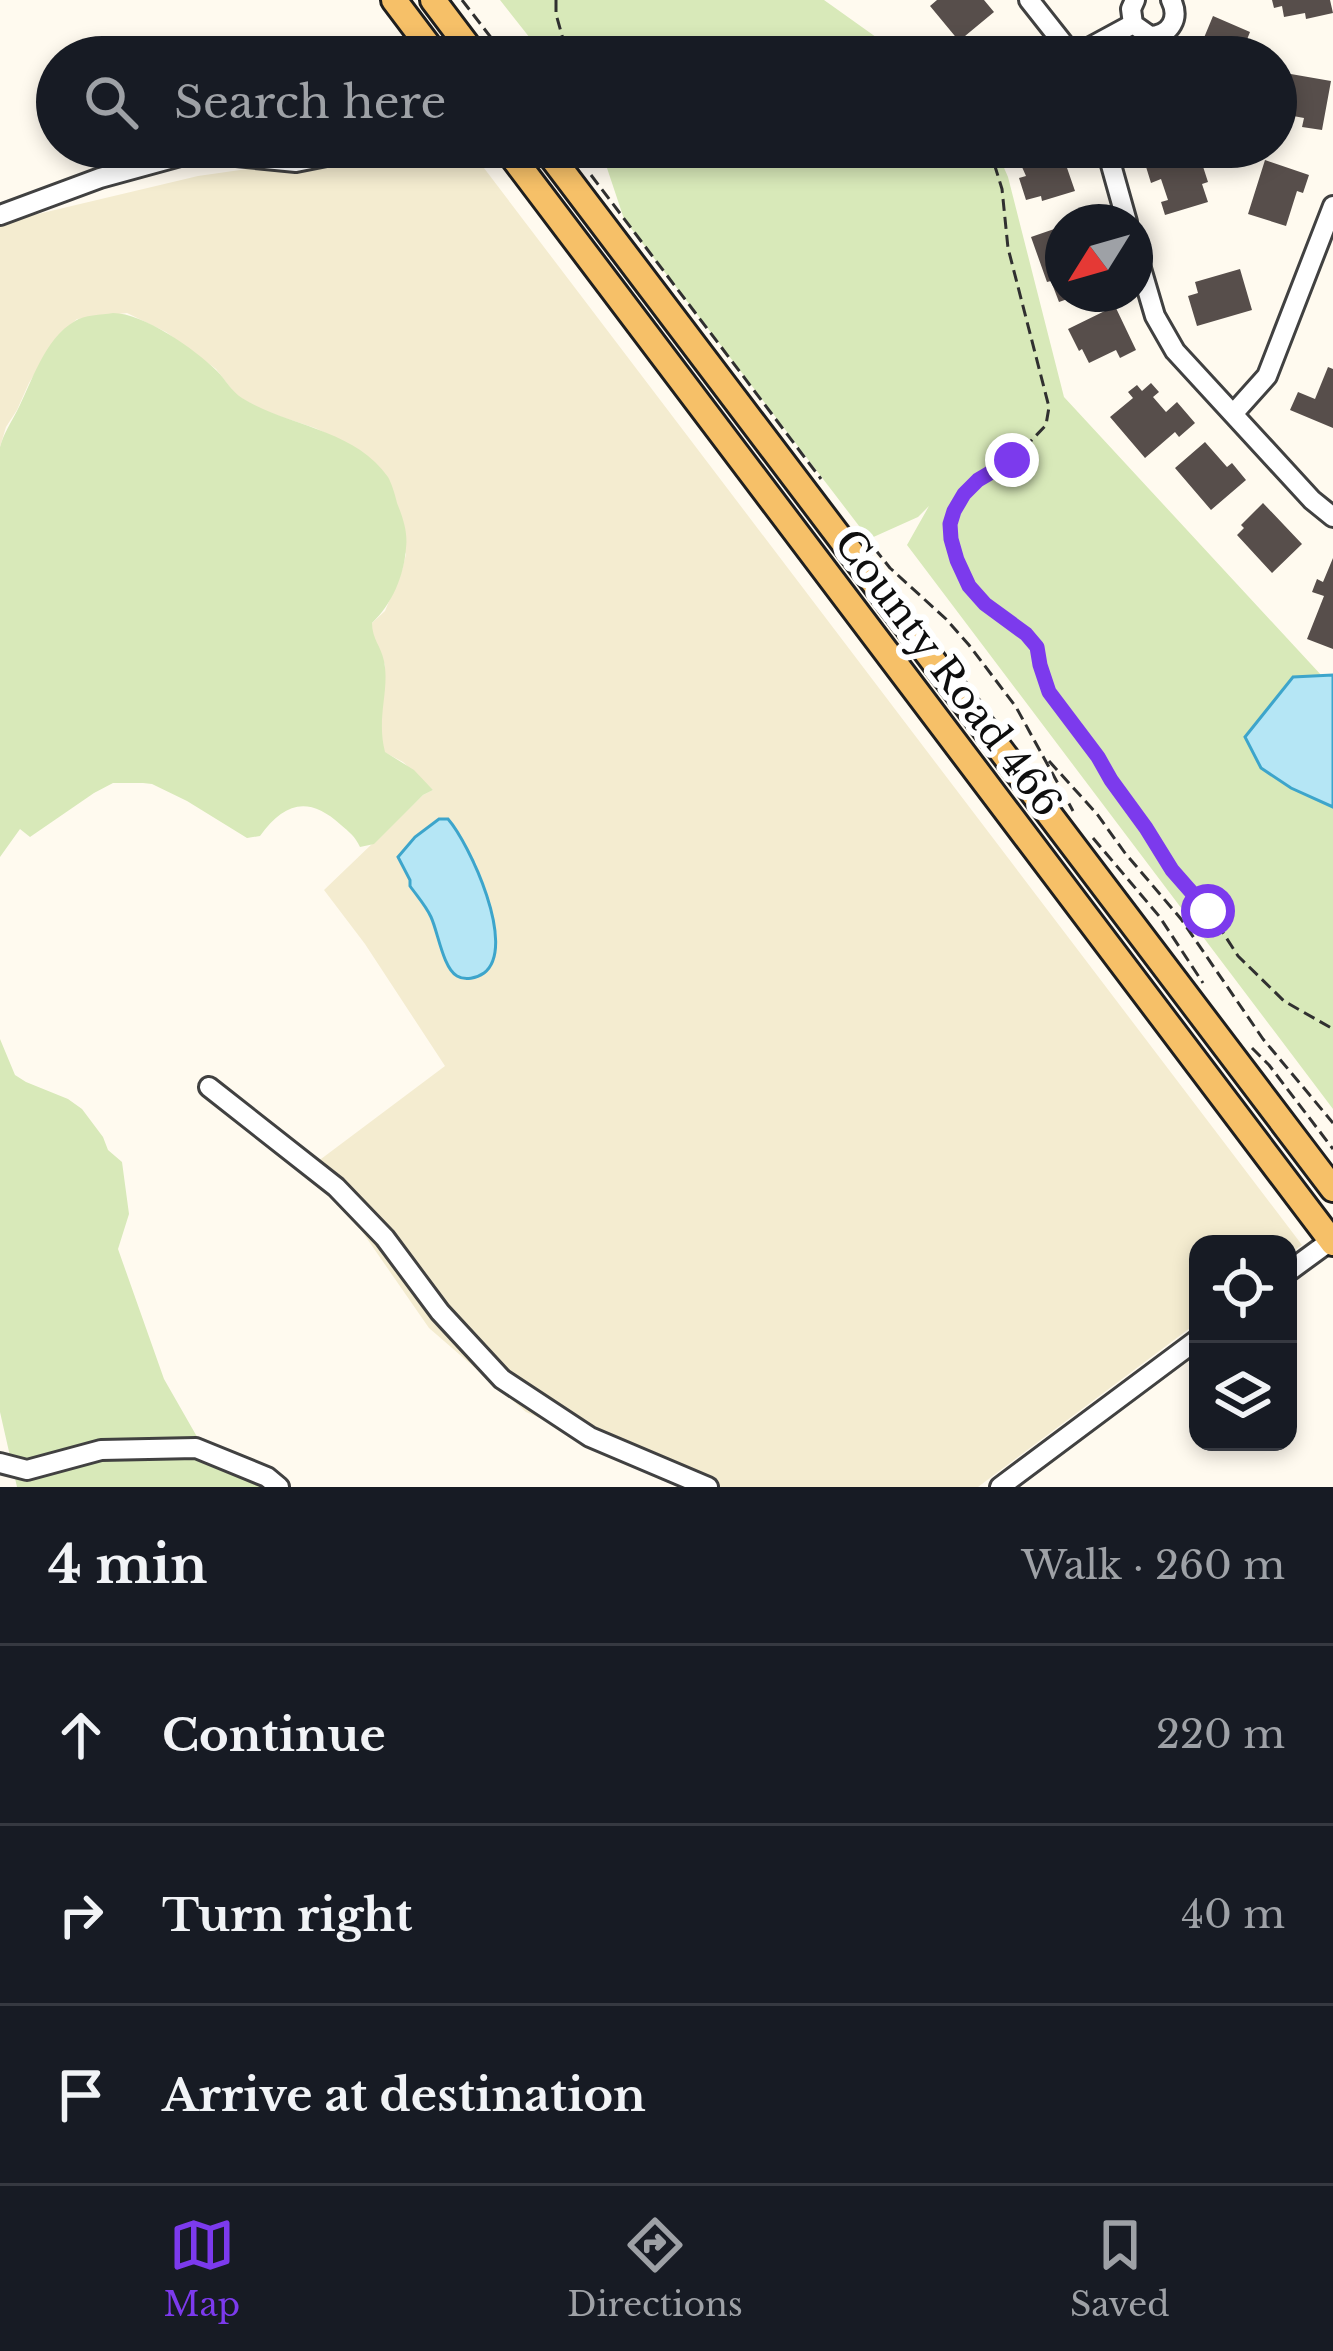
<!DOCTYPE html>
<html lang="en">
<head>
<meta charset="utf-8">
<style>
  :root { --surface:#171b24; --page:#242831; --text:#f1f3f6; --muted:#9ea1a6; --line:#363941; --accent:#7c3aed }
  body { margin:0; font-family:"Libre Baskerville",serif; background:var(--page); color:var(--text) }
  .controls { position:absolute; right:36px; bottom:36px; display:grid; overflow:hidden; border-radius:24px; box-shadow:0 6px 18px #0003 }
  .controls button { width:108px; height:108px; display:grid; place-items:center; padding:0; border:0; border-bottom:3px solid var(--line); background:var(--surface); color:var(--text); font:60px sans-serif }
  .compass { position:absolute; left:1045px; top:204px; width:108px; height:108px; border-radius:50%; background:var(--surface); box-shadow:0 6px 18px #0003; rotate:233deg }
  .stop { position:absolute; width:36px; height:36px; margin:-27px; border:9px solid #7c3aed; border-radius:50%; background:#fff }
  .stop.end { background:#7c3aed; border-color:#fff; box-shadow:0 3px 12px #0008 }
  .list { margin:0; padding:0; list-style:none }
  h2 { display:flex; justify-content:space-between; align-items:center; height:156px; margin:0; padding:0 48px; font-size:51px }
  h2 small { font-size:39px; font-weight:400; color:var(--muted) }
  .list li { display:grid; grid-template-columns:78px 1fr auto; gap:36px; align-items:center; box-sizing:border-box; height:180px; padding:0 48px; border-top:3px solid var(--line) }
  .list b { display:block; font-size:45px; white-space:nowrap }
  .list em { font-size:39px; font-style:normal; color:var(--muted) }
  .icon { flex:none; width:66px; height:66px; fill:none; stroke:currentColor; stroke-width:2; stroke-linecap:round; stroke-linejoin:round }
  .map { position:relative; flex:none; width:1333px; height:1487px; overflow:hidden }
  .search { position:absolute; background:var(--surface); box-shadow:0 6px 18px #0003; left:36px; right:36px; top:36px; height:132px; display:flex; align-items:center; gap:30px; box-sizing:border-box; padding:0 42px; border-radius:66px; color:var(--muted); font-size:45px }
  .sheet { height:696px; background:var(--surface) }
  nav { display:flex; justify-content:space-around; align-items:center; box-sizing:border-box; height:168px; border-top:3px solid var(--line); background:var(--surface); font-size:33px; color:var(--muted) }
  nav a { display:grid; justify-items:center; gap:6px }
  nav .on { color:var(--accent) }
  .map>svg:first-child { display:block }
</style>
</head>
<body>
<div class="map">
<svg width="1333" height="1487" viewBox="0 0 1333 1487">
  <rect width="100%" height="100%" fill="#fffaef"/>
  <path fill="#f4ecd0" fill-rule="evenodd" d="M403,147H468L1302,1245L1288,1255V1244H1198V1322L978,1487H697L526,1412L429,1328L361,1230L305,1171L445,1066L365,944L324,890L423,795L433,790L403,762L384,752L380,731L385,665L372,637V623L385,611L402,570L406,554L346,443L315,428L264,411L236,395L216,369L166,332L127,313L77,319L58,336L29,383L17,410L6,427L0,447V223L198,176ZM464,846L476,863L497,933L492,960L479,976L465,979L455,975L446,962L432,919L410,886V880Z"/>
  <path fill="#d8e9b9" d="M500,0H824L904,57H545Z
    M609,147H737L774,159L771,153L763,147H995L1008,177L1064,397L1322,676L1293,677L1291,788L1333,807V1109L907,545L929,506L918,517L869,539L624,219L607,168Z
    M113,313C143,313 195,349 217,371C226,380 231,391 242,398C287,426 355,429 388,477C392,484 395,495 397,503C403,518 408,532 406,548C404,576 392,604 372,623C372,639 381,646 384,661C390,690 376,717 385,752L414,770L433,790L423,795L374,844L360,847C355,836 349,832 341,825C308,795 284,803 260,836L247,838L187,801L152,784L143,783H113L94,793L30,837L20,829L0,857V447C4,433 10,424 17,411C32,382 44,339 75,321C84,315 101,315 113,313Z
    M0,1039L15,1075L26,1082L68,1099L82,1109L103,1137L108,1150L122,1162L129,1214L118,1249L164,1379L196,1435L211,1454L240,1478L262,1487H17L0,1412Z"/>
  <path fill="#b5e6f5" stroke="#3da5cb" stroke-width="3" d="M1333,675V807L1291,788L1261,768L1245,737L1293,677Z
    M439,819H448C469,843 518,947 484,973C477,978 465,981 457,976C443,968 438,932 431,917C426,906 417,896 410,886V880L398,857L415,837Z"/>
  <path fill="#574e4b" d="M937,0H984L994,12L959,41L930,6Z
    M1272,0H1330L1333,13L1306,19L1305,13L1284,17L1282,6L1274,8Z
    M1213,16L1250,32L1240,57H1196Z
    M1285,73L1331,81L1322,130L1302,127L1304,118L1277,113Z
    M1050,147H1071L1075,162L1066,165L1075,191L1042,201L1041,196L1026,200L1019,178L1026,176L1022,167L1032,164L1030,156L1051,149Z
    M1197,148L1208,182L1202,184L1208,202L1165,215L1161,202L1168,200L1161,179L1151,183L1143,157L1161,152L1163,159Z
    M1265,160L1309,175L1303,193L1297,191L1286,226L1248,214Z
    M1063,226V294L1079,295L1059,302L1051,281L1047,282L1031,237Z
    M1240,269L1252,310L1197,326L1188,296L1198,293L1195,282Z
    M1115,306L1136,350L1120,358L1116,350L1089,363L1082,349L1079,351L1068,329Z
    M1328,367L1333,369V428L1290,410L1298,392L1315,399Z
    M1151,383L1159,392L1153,397L1166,412L1177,402L1195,423L1179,437L1175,432L1145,458L1110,417L1133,398L1128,392L1137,385L1142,391Z
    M1205,442L1227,467L1232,463L1246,480L1211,510L1175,468Z
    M1263,503L1302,544L1272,573L1237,535L1244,528L1241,525Z
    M1333,558V649L1307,639L1324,596L1312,592L1317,579L1323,582Z"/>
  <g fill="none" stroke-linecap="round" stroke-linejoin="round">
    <defs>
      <path id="minor" d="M1029,0L1074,57
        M1135,0L1131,9L1133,24L1150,36C1171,35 1180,18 1171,0
        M1074,56L1133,24
        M1106,147L1127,222
        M0,215L100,178L195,152L296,162L372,147
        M1135,248L1155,316L1175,351L1312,500L1333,517
        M1233,414L1267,376L1333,206
        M209,1087L336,1187L385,1238L440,1312L502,1379L590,1437L708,1487
        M1288,1272L1333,1239
        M0,1463L27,1470L101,1450L196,1448L267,1477L279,1487
        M1000,1487L1198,1339"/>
      <path id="major" d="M394,0L437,57
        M433,0L476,57
        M505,147L1333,1243
        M544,147L1333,1189"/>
    </defs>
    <use href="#minor" stroke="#414141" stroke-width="24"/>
    <use href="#major" stroke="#1f1f1f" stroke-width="30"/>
    <path stroke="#303030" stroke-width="3" stroke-dasharray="12 6" stroke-linecap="butt" d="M462,0L506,57
      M556,0V14L568,57
      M989,147L1002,189L1008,248L1049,407L1046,425L1012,461L978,480L964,494L950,524L951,539L957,560L969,586L985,604L1026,634L1037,647L1040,665L1049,692L1098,757L1111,780L1146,828L1172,870L1209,911L1238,956L1284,1001L1333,1029
      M591,175L821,479
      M874,548L890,568L946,619L969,645L1016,707L1073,811
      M1049,761L1097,814L1125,853L1181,919L1263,1039L1333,1123
      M1093,838L1159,916L1203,983
      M1252,1048L1269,1065L1333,1149"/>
    <use href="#minor" stroke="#fff" stroke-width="18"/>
    <use href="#major" stroke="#f6c068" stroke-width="24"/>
  </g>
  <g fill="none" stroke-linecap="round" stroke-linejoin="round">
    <path stroke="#7c3aed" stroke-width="15" d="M1012,460L978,480L964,494L954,511L950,524L951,539L957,560L969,586L985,604L1026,634L1037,647L1040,665L1049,692L1098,757L1111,780L1146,828L1172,870L1208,911"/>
  </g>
  <g text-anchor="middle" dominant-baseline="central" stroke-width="12" stroke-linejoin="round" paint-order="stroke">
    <g font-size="39" fill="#0e0e0e" stroke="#fff">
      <text transform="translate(948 673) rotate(53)">County Road 466</text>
    </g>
  </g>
</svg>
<div class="controls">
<button><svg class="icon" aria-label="locate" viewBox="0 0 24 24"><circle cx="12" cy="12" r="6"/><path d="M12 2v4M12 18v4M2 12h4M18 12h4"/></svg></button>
<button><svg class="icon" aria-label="layers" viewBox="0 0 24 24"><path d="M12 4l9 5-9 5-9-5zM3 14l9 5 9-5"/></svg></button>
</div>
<svg class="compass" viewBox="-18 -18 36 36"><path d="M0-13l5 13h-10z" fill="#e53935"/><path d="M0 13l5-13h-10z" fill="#9ea1a6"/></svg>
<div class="stop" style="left:1208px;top:911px"></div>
<div class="stop end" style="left:1012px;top:460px"></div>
<div class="search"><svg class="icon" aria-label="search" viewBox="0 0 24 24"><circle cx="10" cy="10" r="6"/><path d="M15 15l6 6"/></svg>Search here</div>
</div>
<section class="sheet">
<h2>4 min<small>Walk · 260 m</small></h2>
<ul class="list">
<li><svg class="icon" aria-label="ahead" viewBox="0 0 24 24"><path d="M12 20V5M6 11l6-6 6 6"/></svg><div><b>Continue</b></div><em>220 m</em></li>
<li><svg class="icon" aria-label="right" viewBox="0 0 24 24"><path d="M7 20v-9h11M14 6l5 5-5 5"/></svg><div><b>Turn right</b></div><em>40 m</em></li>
<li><svg class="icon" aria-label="arrive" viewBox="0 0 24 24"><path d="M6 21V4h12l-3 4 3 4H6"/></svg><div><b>Arrive at destination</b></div></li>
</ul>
</section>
<nav>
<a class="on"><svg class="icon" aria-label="map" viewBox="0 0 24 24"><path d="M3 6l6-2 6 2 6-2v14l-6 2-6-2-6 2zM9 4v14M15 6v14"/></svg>Map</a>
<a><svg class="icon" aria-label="directions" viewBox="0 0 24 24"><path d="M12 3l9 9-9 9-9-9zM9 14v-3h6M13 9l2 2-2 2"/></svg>Directions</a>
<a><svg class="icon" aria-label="saved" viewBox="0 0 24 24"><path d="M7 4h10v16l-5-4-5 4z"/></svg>Saved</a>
</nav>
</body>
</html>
